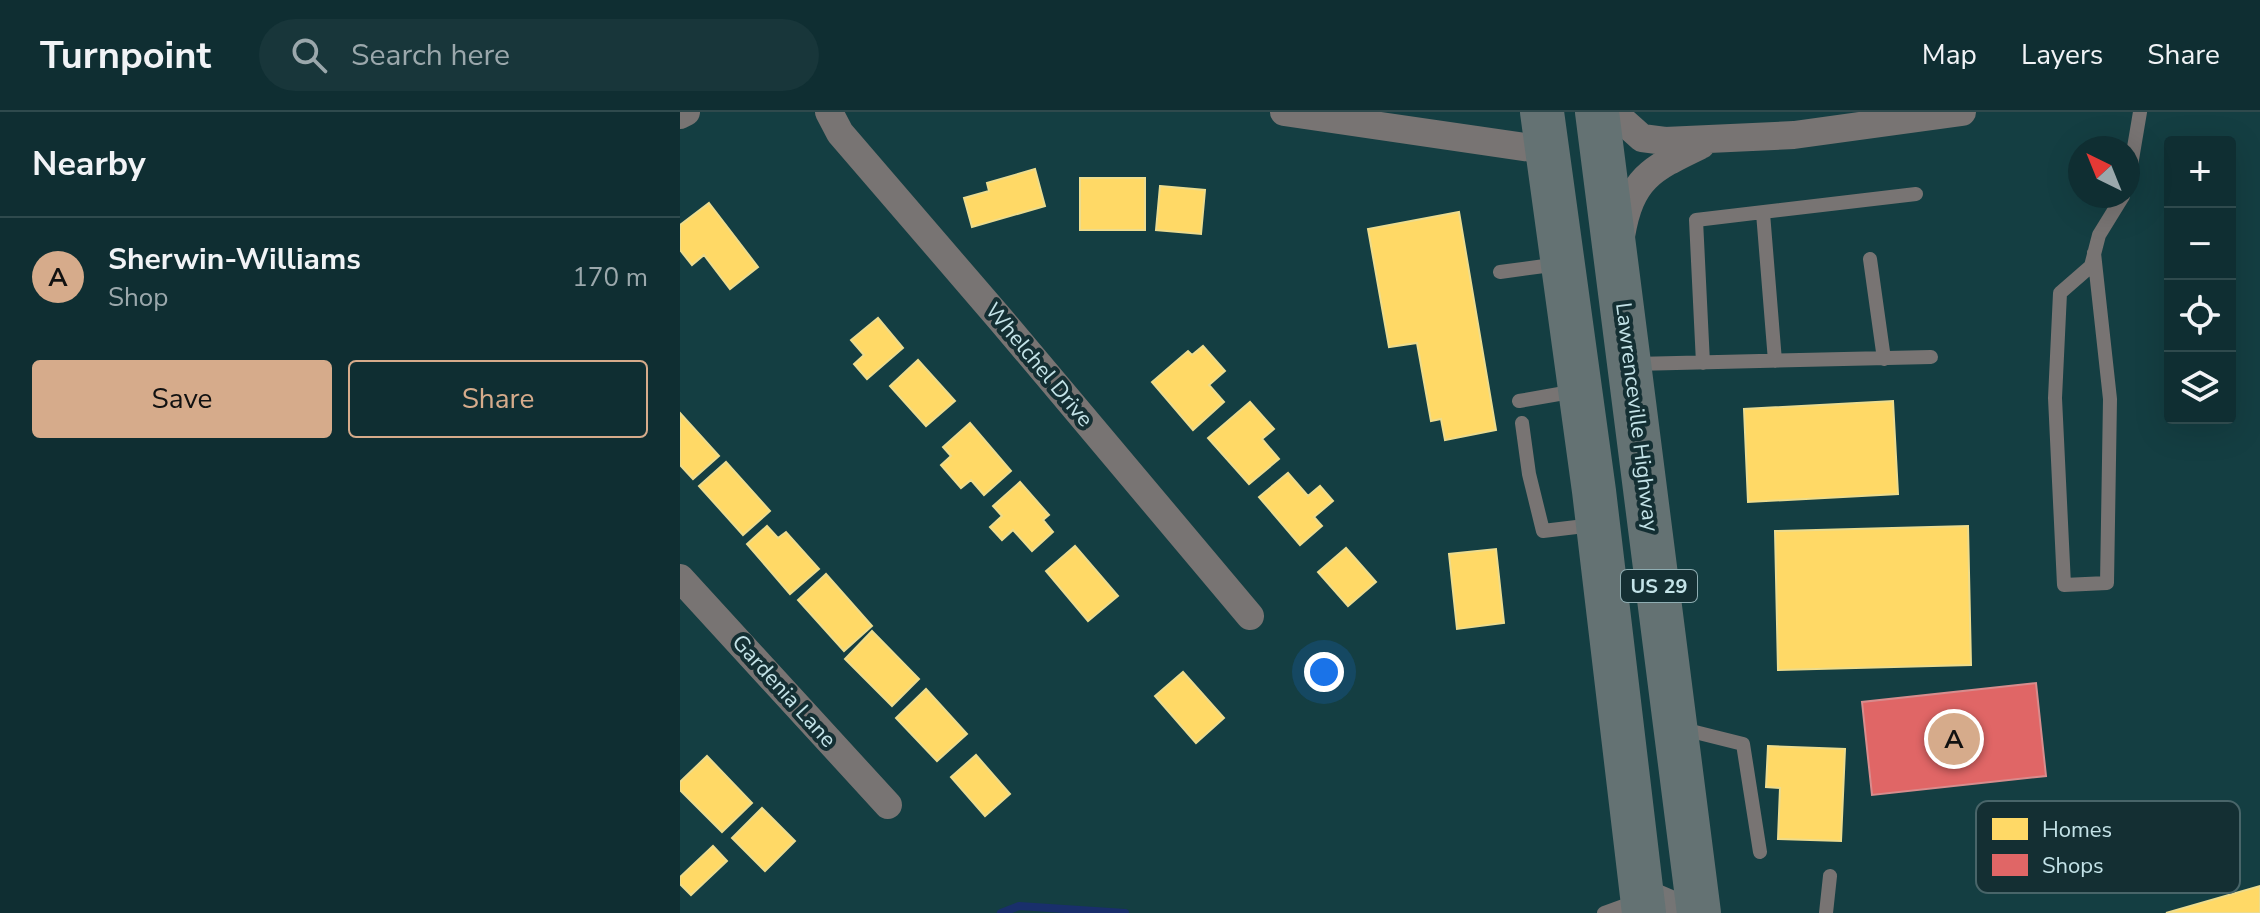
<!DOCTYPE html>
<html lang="en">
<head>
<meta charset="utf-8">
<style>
  :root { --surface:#0f2e32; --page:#18363a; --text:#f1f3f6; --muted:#9ba8ac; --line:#2f4a4d; --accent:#d6ab8b }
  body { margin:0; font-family:"Nunito Sans",sans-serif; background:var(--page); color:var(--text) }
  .controls { position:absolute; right:24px; top:24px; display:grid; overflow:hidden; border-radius:8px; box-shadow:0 8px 32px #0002 }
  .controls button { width:72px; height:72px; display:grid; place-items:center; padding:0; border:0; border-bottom:2px solid var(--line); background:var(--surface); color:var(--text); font:40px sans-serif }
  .compass { position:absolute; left:1388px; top:24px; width:72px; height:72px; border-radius:50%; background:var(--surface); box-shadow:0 8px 32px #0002; rotate:317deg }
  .you { position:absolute; left:644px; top:560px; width:28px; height:28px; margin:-20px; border:6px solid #fff; border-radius:50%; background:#1a73e8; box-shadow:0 0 0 12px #1a73e833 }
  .badge { display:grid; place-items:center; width:52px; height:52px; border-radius:50%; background:var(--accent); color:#111; font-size:26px; font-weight:700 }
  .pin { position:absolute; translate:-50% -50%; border:4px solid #fff; box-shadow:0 2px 8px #0006 }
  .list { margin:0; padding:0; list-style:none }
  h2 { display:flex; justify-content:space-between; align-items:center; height:104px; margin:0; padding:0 32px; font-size:34px }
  h2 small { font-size:26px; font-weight:400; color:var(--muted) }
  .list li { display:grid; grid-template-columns:52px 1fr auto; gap:24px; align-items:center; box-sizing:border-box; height:120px; padding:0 32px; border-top:2px solid var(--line) }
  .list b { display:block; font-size:30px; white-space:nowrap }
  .list p { margin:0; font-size:26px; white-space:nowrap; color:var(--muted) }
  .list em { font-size:26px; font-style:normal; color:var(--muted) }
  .actions { display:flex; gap:16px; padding:24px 32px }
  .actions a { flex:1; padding:18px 0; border:2px solid var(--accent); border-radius:8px; text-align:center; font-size:28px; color:var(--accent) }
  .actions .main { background:var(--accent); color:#111 }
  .icon { flex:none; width:44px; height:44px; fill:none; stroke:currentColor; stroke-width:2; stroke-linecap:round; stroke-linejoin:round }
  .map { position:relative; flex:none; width:1580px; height:801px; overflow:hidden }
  header { display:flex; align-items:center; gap:48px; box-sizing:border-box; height:112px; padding:0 40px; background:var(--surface); border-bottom:2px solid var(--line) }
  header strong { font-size:38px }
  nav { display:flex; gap:44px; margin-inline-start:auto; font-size:28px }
  .search { width:560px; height:72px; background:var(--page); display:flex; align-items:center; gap:20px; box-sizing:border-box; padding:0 28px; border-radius:44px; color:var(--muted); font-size:30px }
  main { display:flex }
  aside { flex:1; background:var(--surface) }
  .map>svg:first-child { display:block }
</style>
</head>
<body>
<header>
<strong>Turnpoint</strong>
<div class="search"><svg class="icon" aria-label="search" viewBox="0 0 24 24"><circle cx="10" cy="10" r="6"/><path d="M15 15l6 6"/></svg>Search here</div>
<nav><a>Map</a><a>Layers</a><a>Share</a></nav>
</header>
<main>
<aside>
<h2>Nearby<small></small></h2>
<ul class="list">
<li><span class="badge">A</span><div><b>Sherwin-Williams</b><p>Shop</p></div><em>170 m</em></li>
</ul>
<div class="actions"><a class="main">Save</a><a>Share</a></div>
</aside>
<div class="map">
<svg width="1580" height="801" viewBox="0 0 1580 801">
  <rect width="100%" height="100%" fill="#143e42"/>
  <path fill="#ffd966" stroke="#eddc8d" stroke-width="2" d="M355,57L365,94L292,115L284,86L309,79L307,71Z
    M400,66H465V118H400Z
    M480,74L525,78L521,122L476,118Z
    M29,91L78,155L50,177L24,143L12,153L0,138V113Z
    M779,100L816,318L765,328L761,307L751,309L737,231L709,235L688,117Z
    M198,206L223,236L187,267L174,252L184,243L171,228Z
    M523,234L545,259L529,273L544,290L513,318L472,270L508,239L512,243Z
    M238,248L275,289L246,314L210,274Z
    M1213,289L1218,382L1068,390L1064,297Z
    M570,290L594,317L582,327L599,347L569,372L528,326Z
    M0,301L39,344L13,367L0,353Z
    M290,311L331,359L304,383L291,368L281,376L261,353L271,344L263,335Z
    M46,350L90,399L63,423L19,374Z
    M608,361L628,384L640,374L653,389L634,405L642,414L620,433L579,385Z
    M340,370L369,403L363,408L373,420L352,439L333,418L322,428L310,415L322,404L313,394Z
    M87,414L98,426L106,420L139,457L110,482L67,432Z
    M1288,414L1291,553L1098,558L1095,419Z
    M395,434L438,484L408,509L366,459Z
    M666,436L696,470L668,494L638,460Z
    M816,437L824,511L777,517L769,442Z
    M146,462L192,514L164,539L118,488Z
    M192,519L239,567L212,594L165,547Z
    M503,560L544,606L516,631L475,584Z
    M246,577L287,622L257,649L216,606Z
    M1088,634L1165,637L1161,729L1098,727L1100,676L1086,675Z
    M296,643L330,682L305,704L271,665Z
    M27,644L72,691L42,720L0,678V670Z
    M82,696L115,729L85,759L52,726Z
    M33,734L47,749L11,783L0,772V765Z
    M1580,774V801H1486Z"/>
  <path fill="#e06666" stroke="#d88c8d" stroke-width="2" d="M1356,571L1366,664L1192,683L1182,590Z"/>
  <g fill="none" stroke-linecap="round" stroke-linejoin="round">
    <path stroke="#192f6b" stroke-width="8" d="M321,801L339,794L445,801"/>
    <path stroke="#787473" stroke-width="14" d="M1448,71L1460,0
      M1083,101L1095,249
      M1414,141L1430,287L1427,471L1384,473L1375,286L1380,181L1411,154L1419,123L1443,84
      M1190,147L1204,247
      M820,160L879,152
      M1023,251L1016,108L1236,82
      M955,252L1251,245
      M839,289L896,279
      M842,311L849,362L863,419L913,413
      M999,616L1063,632L1080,740
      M924,801L957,789
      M1146,801L1150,764"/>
    <path stroke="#787473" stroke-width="28" d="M149,0L160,21L321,208L570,504
      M604,0L865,38
      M933,0L962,26L985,29L1114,23L1282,0
      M0,3L6,0
      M941,124C951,66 971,57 1021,33
      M0,466L208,693"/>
    <path stroke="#757575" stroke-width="40" d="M963,787L996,801"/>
    <path stroke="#647273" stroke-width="44" d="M862,0L914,379L964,801
      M917,0L1019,801"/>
  </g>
  <g text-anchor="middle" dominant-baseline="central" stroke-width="8" stroke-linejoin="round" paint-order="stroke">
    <rect fill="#142f33" stroke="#8fadb2" stroke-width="2" x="941" y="458" width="76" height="32" rx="6"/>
    <g font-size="20" font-weight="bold" fill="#c4e3e8">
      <text x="979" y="474">US 29</text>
    </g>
    <g font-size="22" fill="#c4e3e8" stroke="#142f33">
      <text transform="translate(359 253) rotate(50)">Whelchel Drive</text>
      <text transform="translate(957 305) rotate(83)">Lawrenceville Highway</text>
      <text transform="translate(104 579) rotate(48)">Gardenia Lane</text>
    </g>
  </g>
  <rect x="1296" y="689" width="264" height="92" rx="12" fill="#142f33" stroke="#496569" stroke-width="2"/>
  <rect x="1312" y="706" width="36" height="22" fill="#ffd966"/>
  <rect x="1312" y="742" width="36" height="22" fill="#e06666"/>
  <g font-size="22" fill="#c4e3e8">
    <text x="1362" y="725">Homes</text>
    <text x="1362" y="761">Shops</text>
  </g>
</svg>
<div class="controls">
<button>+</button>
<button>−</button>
<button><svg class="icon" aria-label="locate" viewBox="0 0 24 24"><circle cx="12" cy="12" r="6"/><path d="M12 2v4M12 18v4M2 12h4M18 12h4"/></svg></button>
<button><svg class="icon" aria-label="layers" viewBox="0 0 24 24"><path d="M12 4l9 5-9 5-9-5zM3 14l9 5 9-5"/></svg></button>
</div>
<svg class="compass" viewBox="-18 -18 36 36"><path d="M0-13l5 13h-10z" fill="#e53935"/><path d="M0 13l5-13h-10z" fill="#9ba8ac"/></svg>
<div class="you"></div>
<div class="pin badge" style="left:1274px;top:627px">A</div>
</div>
</main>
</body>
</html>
